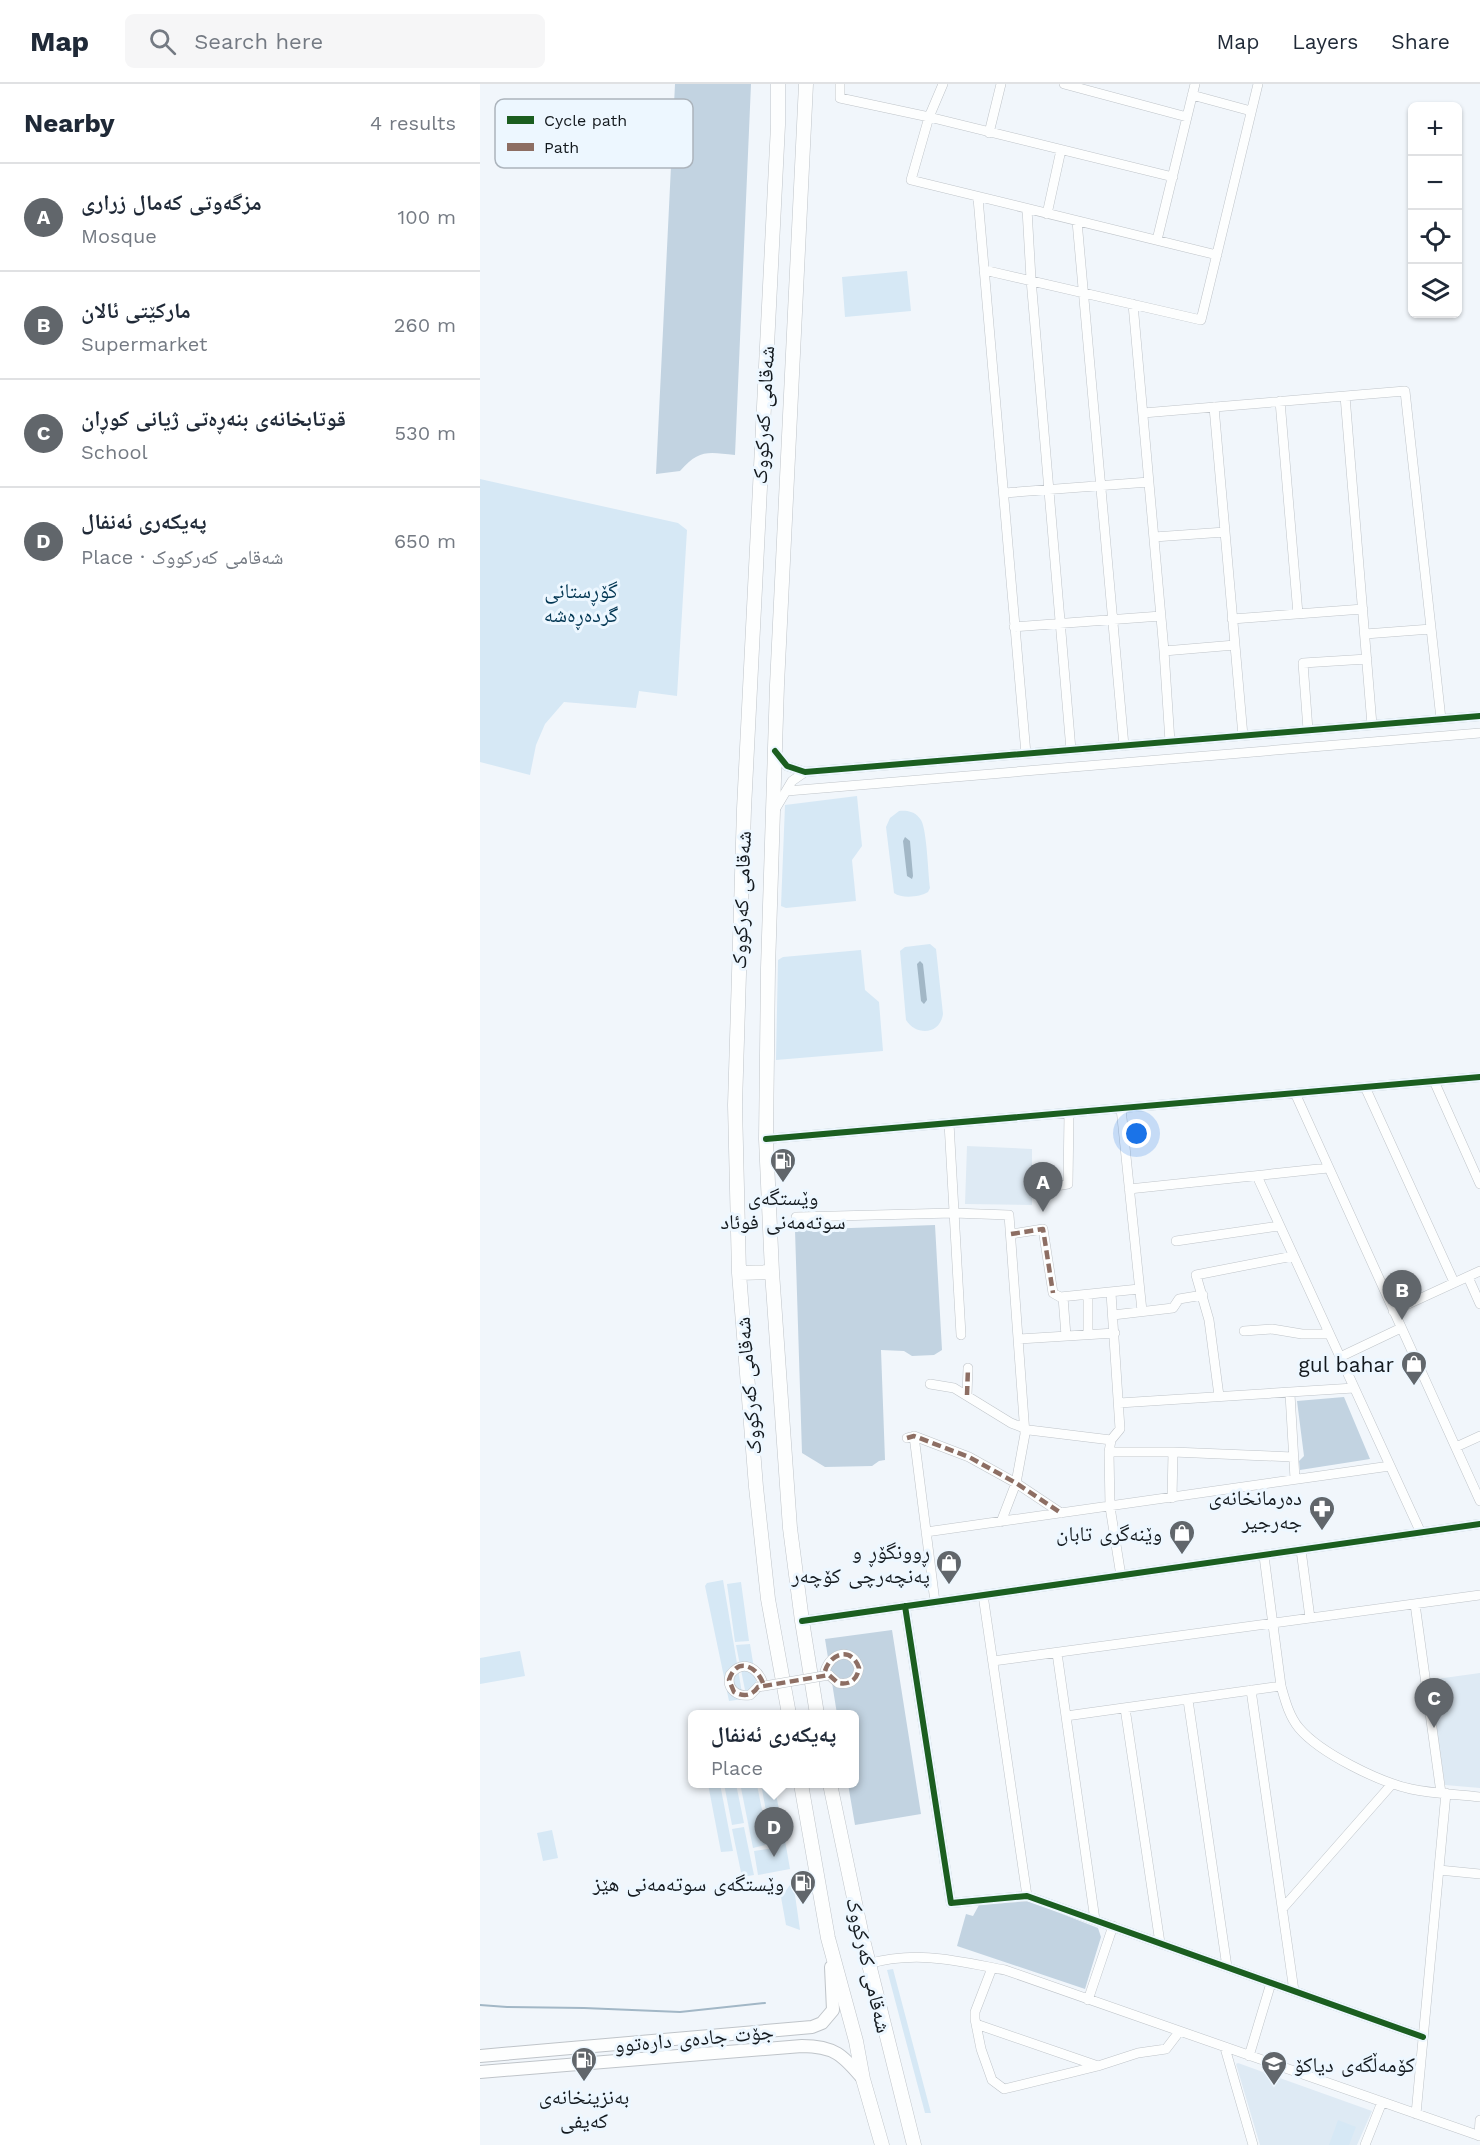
<!DOCTYPE html>
<html lang="en">
<head>
<meta charset="utf-8">
<style>
  :root { --surface:#fff; --page:#f6f6f7; --text:#1f2937; --muted:#747a83; --line:#e0e1e3; --accent:#61666b }
  body { margin:0; font-family:"Work Sans","Noto Naskh Arabic",sans-serif; background:var(--page); color:var(--text) }
  .controls { position:absolute; right:18px; top:18px; display:grid; overflow:hidden; border-radius:9px; box-shadow:0 2px 4px #0004 }
  .controls button { width:54px; height:54px; display:grid; place-items:center; padding:0; border:0; border-bottom:2px solid var(--line); background:var(--surface); color:var(--text); font:30px sans-serif }
  .you { position:absolute; left:657px; top:1050px; width:21px; height:21px; margin:-15px; border:4px solid #fff; border-radius:50%; background:#1a73e8; box-shadow:0 0 0 9px #1a73e833 }
  .badge { display:grid; place-items:center; width:39px; height:39px; border-radius:50%; background:var(--accent); color:#fff; font-size:20px; font-weight:700 }
  .pin { position:absolute; translate:-50% -50px; filter:drop-shadow(0 2px 3px #0008) }
  .pin::after { content:''; position:absolute; top:32px; width:21px; height:18px; background:inherit; clip-path:polygon(0 0,100% 0,50% 100%) }
  .popup { position:absolute; left:208px; top:1626px; width:171px; height:78px; box-sizing:border-box; display:grid; place-content:center; border-radius:9px; background:var(--surface); filter:drop-shadow(0 2px 4px #0005); font-size:20px; white-space:nowrap; color:var(--muted) }
  .popup b { font-size:22px; color:var(--text) }
  .popup::after { content:''; position:absolute; left:50%; top:100%; margin-left:-12px; border:12px solid transparent; border-top-color:var(--surface) }
  .list { margin:0; padding:0; list-style:none }
  h2 { display:flex; justify-content:space-between; align-items:center; height:78px; margin:0; padding:0 24px; font-size:26px }
  h2 small { font-size:20px; font-weight:400; color:var(--muted) }
  .list li { display:grid; grid-template-columns:39px 1fr auto; gap:18px; align-items:center; box-sizing:border-box; height:108px; padding:0 24px; border-top:2px solid var(--line) }
  .list b { display:block; font-size:22px; white-space:nowrap }
  .list p { margin:0; font-size:20px; white-space:nowrap; color:var(--muted) }
  .list em { font-size:20px; font-style:normal; color:var(--muted) }
  .icon { flex:none; width:33px; height:33px; fill:none; stroke:currentColor; stroke-width:2; stroke-linecap:round; stroke-linejoin:round }
  .map { position:relative; flex:none; width:1000px; height:2061px; overflow:hidden }
  header { display:flex; align-items:center; gap:36px; box-sizing:border-box; height:84px; padding:0 30px; background:var(--surface); border-bottom:2px solid var(--line) }
  header strong { font-size:28px }
  nav { display:flex; gap:33px; margin-inline-start:auto; font-size:21px }
  .search { width:420px; height:54px; background:var(--page); display:flex; align-items:center; gap:15px; box-sizing:border-box; padding:0 21px; border-radius:9px; color:var(--muted); font-size:22px }
  main { display:flex }
  aside { flex:1; background:var(--surface) }
  .map>svg:first-child { display:block }
</style>
</head>
<body>
<header>
<strong>Map</strong>
<div class="search"><svg class="icon" aria-label="search" viewBox="0 0 24 24"><circle cx="10" cy="10" r="6"/><path d="M15 15l6 6"/></svg>Search here</div>
<nav><a>Map</a><a>Layers</a><a>Share</a></nav>
</header>
<main>
<aside>
<h2>Nearby<small>4 results</small></h2>
<ul class="list">
<li><span class="badge">A</span><div><b>مزگەوتی کەمال زراری</b><p>Mosque</p></div><em>100 m</em></li>
<li><span class="badge">B</span><div><b>مارکێتی ئالان</b><p>Supermarket</p></div><em>260 m</em></li>
<li><span class="badge">C</span><div><b>قوتابخانەی بنەڕەتی ژیانی کوڕان</b><p>School</p></div><em>530 m</em></li>
<li><span class="badge">D</span><div><b>پەیکەری ئەنفال</b><p>Place · شەقامی کەرکووک</p></div><em>650 m</em></li>
</ul>
</aside>
<div class="map">
<svg width="1000" height="2061" viewBox="0 0 1000 2061">
  <rect width="100%" height="100%" fill="#f1f6fb"/>
  <path fill="#deeaf4" d="M487,1062L552,1065V1121L485,1120Z
    M1000,1589V1704L965,1701L949,1596Z
    M758,1979L892,2027L877,2061H780L756,1980Z"/>
  <path fill="#d6e8f5" d="M427,187L431,227L365,233L362,193Z
    M0,395L198,439L207,446L197,612L159,607L156,624L84,618L65,640L56,661L50,691L0,678Z
    M377,712L382,762L372,776L376,817L306,824L301,822L305,721Z
    M419,727C428,726 436,728 441,736C447,746 448,790 450,804L448,808C440,813 422,815 414,809L406,743L410,734Z
    M450,860L456,865L463,930C460,951 436,952 426,936L420,867L425,863Z
    M381,866L385,906L399,918L403,967L296,976L298,876L303,873Z
    M243,1496L263,1615L249,1617L225,1502L227,1499Z
    M261,1498L269,1557L255,1558L247,1500Z
    M270,1560L278,1609L266,1611L256,1561Z
    M40,1567L45,1592L0,1600V1574Z
    M228,1700H240L253,1767L241,1768Z
    M244,1700H256L264,1739L252,1741Z
    M281,1700H294L302,1741L289,1743Z
    M277,1701L289,1760L273,1764L261,1704Z
    M264,1743L274,1791L262,1793L252,1745Z
    M303,1745L310,1785L278,1791L274,1767L293,1764L290,1747Z
    M72,1746L78,1774L63,1777L57,1749Z
    M313,1797L320,1846L306,1841L301,1813Z
    M413,1885L451,2029H445L407,1886Z
    M858,2036L876,2043L869,2061H849Z"/>
  <path fill="#c2d3e1" d="M195,0H271L255,371C228,368 219,365 200,387L176,390Z
    M455,1141L462,1266L454,1271L432,1272L424,1267L401,1266L405,1376L399,1377L392,1382L345,1383L322,1369L315,1146Z
    M864,1313L890,1375L820,1386L819,1377L824,1372L817,1317Z
    M412,1546L441,1730L375,1741L368,1700H375V1630H357L345,1555Z
    M549,1817L618,1844L621,1853L605,1905L477,1862L486,1830L493,1832L499,1821Z"/>
  <path fill="#a2b7c6" d="M425,753L430,757L433,792L432,795L427,792L423,757Z
    M440,877L443,880L447,916L444,920L441,917L437,880Z"/>
  <g fill="none" stroke-linecap="round" stroke-linejoin="round">
    <path stroke="#a2b7c6" stroke-width="2" d="M0,1921L27,1923L104,1924L200,1928L285,1919"/>
    <defs>
      <path id="minor" d="M360,0V14L449,33L693,93
        M463,0L449,33L431,96L737,171
        M584,0L707,33
        M712,11L771,27
        M509,49L521,0
        M498,114L546,670
        M547,125L551,195L591,666
        M567,130L581,66
        M597,137L644,662
        M677,156L715,0
        M504,186L721,236L778,0
        M653,220L684,567L690,658
        M865,312L892,641
        M800,317L818,530
        M734,323L763,652
        M663,329L925,307L961,635
        M524,409L669,398
        M674,453L745,448
        M752,535L883,525
        M534,543L681,532
        M885,550L951,545
        M684,567L755,561
        M828,646L823,579L887,575
        M296,670L307,682L325,688L1000,632
        M307,707L1000,649
        M293,729L312,697L325,688
        M954,997L1000,1100
        M885,1003L974,1198
        M815,1009L1000,1417
        M641,1024L662,1227
        M469,1039L481,1251
        M286,1055L1000,993
        M777,1092L941,1449
        M564,1104L588,1100L589,1029
        M649,1105L848,1084
        M316,1133L473,1129L529,1131L545,1350L536,1399L521,1438
        M531,1150L563,1145L573,1209L580,1213L659,1205
        M696,1157L799,1142
        M988,1193L1000,1220
        M631,1209L640,1345L631,1356L629,1368L630,1423L641,1492
        M583,1213L586,1252
        M913,1227L1000,1187
        M633,1231L693,1224L699,1215L723,1211
        M764,1247L792,1245L822,1250H849
        M608,1250V1211
        M539,1255L635,1249
        M860,1273L921,1244
        M450,1300L474,1304L531,1339L549,1346L631,1356
        M810,1310L815,1395
        M487,1311L488,1284
        M739,1312L729,1236L716,1191L813,1172
        M639,1319L874,1304
        M434,1352L455,1518
        M427,1354L434,1352L489,1373L536,1399L581,1429
        M976,1363L1000,1352
        M629,1368H693L813,1373
        M692,1414L693,1368
        M446,1448L910,1382
        M821,1466L830,1534
        M784,1472L801,1602C805,1616 809,1632 819,1644C840,1669 899,1698 931,1705C954,1710 977,1710 1000,1713
        M503,1511L547,1812
        M935,1520L961,1709
        M425,1522L471,1819L547,1812L943,1953
        M322,1537L1000,1440
        M577,1569L615,1836
        M513,1577L1000,1511
        M345,1587C351,1568 372,1563 379,1584C377,1597 369,1601 358,1599L349,1591
        M278,1603L270,1611C257,1613 246,1605 250,1591C262,1575 277,1583 283,1599
        M771,1606L814,1907
        M708,1616L747,1883
        M645,1624L680,1859
        M586,1632L801,1602
        M959,1786L1000,1790
        M803,1824L912,1700
        M388,1880C437,1866 477,1877 525,1886L1000,2052
        M512,1884L495,1928V1935L501,1965L512,1996L524,2005L618,1982
        M608,1916L633,1842
        M496,1940L618,1982L658,1969L686,1965L699,1948
        M745,1964L773,2061
        M769,1972L791,1899
        M936,2030L966,1709
        M999,2052L1000,2036
        M885,2061L902,2018"/>
      <path id="major" d="M0,1972L332,1943L342,1939L353,1926L351,1883
        M0,1988L322,1962C354,1962 363,1971 383,1995"/>
      <path id="highway" d="M298,0V41L264,725L255,1021L259,1189L276,1403L288,1515L309,1630
        M326,0L297,601L288,884L286,1055L292,1188L310,1444L322,1537L337,1630
        M259,1189L292,1188
        M321,1700L348,1854L376,1957L383,1995L402,2061
        M350,1700L382,1852L434,2061"/>
    </defs>
    <use href="#minor" stroke="#bfc4c9" stroke-width="10"/>
    <use href="#major" stroke="#bfc4c9" stroke-width="14"/>
    <use href="#highway" stroke="#bfc4c9" stroke-width="15"/>
    <use href="#minor" stroke="#fdfefe" stroke-width="9"/>
    <use href="#major" stroke="#fdfefe" stroke-width="12"/>
    <use href="#highway" stroke="#fdfefe" stroke-width="14"/>
    <defs>
      <path id="minor-bridge" d="M278,1603L349,1591"/>
    </defs>
    <use href="#minor-bridge" stroke="#bfc4c9" stroke-width="10" stroke-linecap="butt"/>
    <use href="#minor-bridge" stroke="#fdfefe" stroke-width="9"/>
    <path stroke="#8d6e63" stroke-width="4.5" stroke-dasharray="9 4.5" stroke-linecap="butt" d="M531,1150L563,1145L573,1209
      M487,1311L488,1284
      M427,1354L434,1352L489,1373L536,1399L581,1429
      M283,1599C276,1581 256,1573 249,1596L254,1608C264,1613 272,1612 278,1603L349,1591L358,1599C369,1601 377,1597 379,1584C372,1563 351,1568 345,1587"/>
    <defs>
      <path id="cycleway" d="M295,667L307,682L325,688L1000,632
        M286,1055L1000,993
        M425,1522L471,1819L547,1812L943,1953
        M322,1537L1000,1440"/>
    </defs>
    <use href="#cycleway" stroke="#edf7ff" stroke-width="10"/>
    <use href="#cycleway" stroke="#1b5e20" stroke-width="6"/>
  </g>
  <defs>
    <symbol id="fuel-pin" viewBox="-11 -11 22 30"><path d="M0 17L-7.5 6A9.5 9.5 0 1 1 7.5 6Z" fill="#61666b" stroke="#edf7ff"/><path d="M-5.5-6h7V0h2V4h1.3V-2.5L3-4.5l.8-.8L6-3V5H2.5V1h-1V6h-7ZM-4.2-4.7v3.2H.2V-4.7Z" fill="#fff"/></symbol>
    <symbol id="shop-pin" viewBox="-11 -11 22 30"><path d="M0 17L-7.5 6A9.5 9.5 0 1 1 7.5 6Z" fill="#61666b" stroke="#edf7ff"/><path d="M-5-2.5h2.3a2.7 3.5 0 0 1 5.4 0H5L5.5 6h-11ZM-1.5-2.5h3a1.5 2.3 0 0 0-3 0Z" fill="#fff"/></symbol>
    <symbol id="pharmacy-pin" viewBox="-11 -11 22 30"><path d="M0 17L-7.5 6A9.5 9.5 0 1 1 7.5 6Z" fill="#61666b" stroke="#edf7ff"/><path d="M-2-6h4v4h4v4h-4v4h-4v-4h-4v-4h4Z" fill="#fff"/></symbol>
    <symbol id="school-pin" viewBox="-11 -11 22 30"><path d="M0 17L-7.5 6A9.5 9.5 0 1 1 7.5 6Z" fill="#61666b" stroke="#edf7ff"/><path d="M0-5L7-2L0 1L-7-2ZM-4 1L0 2.5L4 1V4Q0 6-4 4Z" fill="#fff"/></symbol>
  </defs>
  <g fill-rule="evenodd">
    <use href="#fuel-pin" x="288" y="1062" width="30" height="40"/>
    <use href="#shop-pin" x="919" y="1265" width="30" height="40"/>
    <use href="#pharmacy-pin" x="827" y="1410" width="30" height="40"/>
    <use href="#shop-pin" x="687" y="1434" width="30" height="40"/>
    <use href="#shop-pin" x="454" y="1464" width="30" height="40"/>
    <use href="#fuel-pin" x="308" y="1784" width="30" height="40"/>
    <use href="#fuel-pin" x="89" y="1961" width="30" height="40"/>
    <use href="#school-pin" x="779" y="1965" width="30" height="40"/>
  </g>
  <g text-anchor="middle" dominant-baseline="central" stroke-width="6" stroke-linejoin="round" paint-order="stroke">
    <g font-size="21" fill="#13191e" stroke="#edf7ff">
      <text transform="translate(283 331) rotate(-87)">شەقامی کەرکووک</text>
      <text transform="translate(261 816) rotate(-88)">شەقامی کەرکووک</text>
      <text transform="translate(268 1302) rotate(-95)">شەقامی کەرکووک</text>
      <text transform="translate(389 1881) rotate(77)">شەقامی کەرکووک</text>
      <text transform="translate(214 1954) rotate(-5)">جۆت جادەی دارەتوو</text>
    </g>
    <g font-size="21" fill="#003552" stroke="#edf7ff">
      <text x="101" y="506">گۆڕستانی<tspan x="101" dy="24">گردەڕەشە</tspan></text>
    </g>
    <g font-size="21" fill="#13191e" stroke="#edf7ff" text-anchor="end">
      <text x="303" y="1113" text-anchor="middle">وێستگەی<tspan x="303" dy="24">سوتەمەنی فوئاد</tspan></text>
      <text x="914" y="1280">gul bahar</text>
      <text x="822" y="1413">دەرمانخانەی<tspan x="822" dy="24">جەرجیر</tspan></text>
      <text x="682" y="1449">وێنەگری تابان</text>
      <text x="450" y="1467">ڕوونگۆڕ و<tspan x="450" dy="24">پەنچەرچی کۆچەر</tspan></text>
      <text x="304" y="1799">وێستگەی سوتەمەنی هێز</text>
      <text x="814" y="1980" text-anchor="start">کۆمەڵگەی دیاکۆ</text>
      <text x="104" y="2012" text-anchor="middle">بەنزینخانەی<tspan x="104" dy="24">کەیفی</tspan></text>
    </g>
  </g>
  <rect x="15" y="15" width="198" height="69" rx="9" fill="#edf7ff" stroke="#acb4bc" stroke-width="1.5"/>
  <rect x="27" y="32" width="27" height="8" fill="#1b5e20"/>
  <rect x="27" y="59" width="27" height="8" fill="#8d6e63"/>
  <g font-size="16" fill="#13191e">
    <text x="64" y="42">Cycle path</text>
    <text x="64" y="69">Path</text>
  </g>
</svg>
<div class="controls">
<button>+</button>
<button>−</button>
<button><svg class="icon" aria-label="locate" viewBox="0 0 24 24"><circle cx="12" cy="12" r="6"/><path d="M12 2v4M12 18v4M2 12h4M18 12h4"/></svg></button>
<button><svg class="icon" aria-label="layers" viewBox="0 0 24 24"><path d="M12 4l9 5-9 5-9-5zM3 14l9 5 9-5"/></svg></button>
</div>
<div class="you"></div>
<div class="pin badge" style="left:563px;top:1128px">A</div>
<div class="pin badge" style="left:922px;top:1236px">B</div>
<div class="pin badge" style="left:954px;top:1644px">C</div>
<div class="pin badge" style="left:294px;top:1773px">D</div>
<div class="popup"><b>پەیکەری ئەنفال</b>Place</div>
</div>
</main>
</body>
</html>
